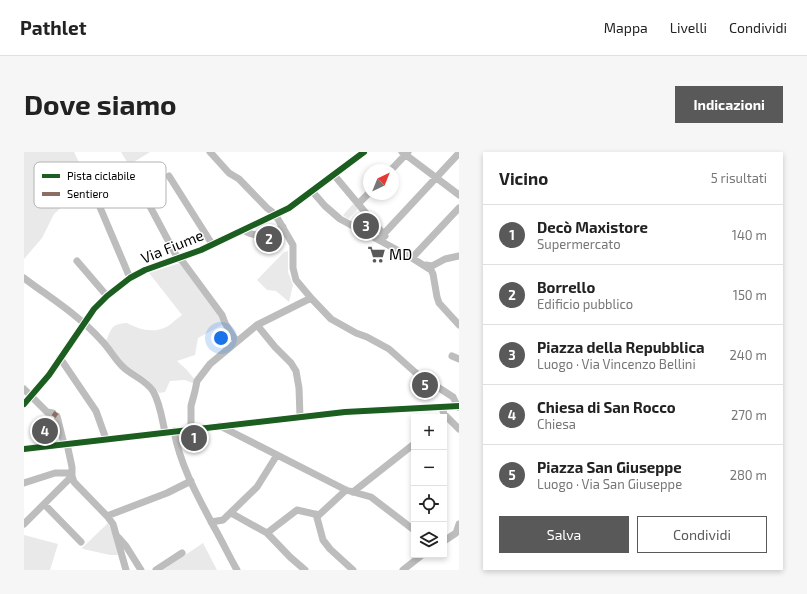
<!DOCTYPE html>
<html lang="it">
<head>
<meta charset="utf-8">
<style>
  :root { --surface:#fff; --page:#f6f6f6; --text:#222; --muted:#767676; --line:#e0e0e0; --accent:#595959 }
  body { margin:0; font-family:"Exo 2",sans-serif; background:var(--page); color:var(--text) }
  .controls { position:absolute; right:12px; bottom:12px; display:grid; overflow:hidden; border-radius:0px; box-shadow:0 2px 6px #0003 }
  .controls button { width:36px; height:36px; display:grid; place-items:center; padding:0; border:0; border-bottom:1px solid var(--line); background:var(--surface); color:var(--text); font:20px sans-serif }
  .compass { position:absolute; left:339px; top:12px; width:36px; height:36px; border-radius:50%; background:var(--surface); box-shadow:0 2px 6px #0003; rotate:43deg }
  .you { position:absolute; left:197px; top:186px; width:14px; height:14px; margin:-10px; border:3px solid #fff; border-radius:50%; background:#1a73e8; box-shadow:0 0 0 6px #1a73e833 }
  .badge { display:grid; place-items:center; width:26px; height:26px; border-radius:50%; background:var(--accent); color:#fff; font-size:13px; font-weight:700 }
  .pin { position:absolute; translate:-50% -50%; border:2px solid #fff; box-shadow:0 1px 4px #0006 }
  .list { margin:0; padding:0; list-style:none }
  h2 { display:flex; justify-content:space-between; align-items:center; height:52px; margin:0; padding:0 16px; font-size:17px }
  h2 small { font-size:13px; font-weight:400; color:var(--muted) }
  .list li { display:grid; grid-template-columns:26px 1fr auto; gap:12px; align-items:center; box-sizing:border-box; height:60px; padding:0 16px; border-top:1px solid var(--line) }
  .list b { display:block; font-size:15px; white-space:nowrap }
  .list p { margin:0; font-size:13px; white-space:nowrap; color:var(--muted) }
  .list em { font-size:13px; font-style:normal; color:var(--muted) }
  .actions { display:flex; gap:8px; padding:12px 16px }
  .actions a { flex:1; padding:9px 0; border:1px solid var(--accent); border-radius:0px; text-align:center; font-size:14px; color:var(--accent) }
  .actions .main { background:var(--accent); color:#fff }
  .icon { flex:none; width:22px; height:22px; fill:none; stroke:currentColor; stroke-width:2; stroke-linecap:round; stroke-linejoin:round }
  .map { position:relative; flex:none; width:435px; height:418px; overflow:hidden; border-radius:0px }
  header { display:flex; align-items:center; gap:24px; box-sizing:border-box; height:56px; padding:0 20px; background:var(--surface); border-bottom:1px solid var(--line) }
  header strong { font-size:19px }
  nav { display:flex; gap:22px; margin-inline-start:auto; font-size:14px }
  .intro { display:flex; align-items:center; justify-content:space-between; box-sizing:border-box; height:96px; padding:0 24px }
  h1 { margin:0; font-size:28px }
  .button { padding:10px 18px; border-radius:0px; background:var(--accent); color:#fff; font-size:14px; font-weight:700 }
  main { display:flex; gap:24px; padding:0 24px }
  aside { flex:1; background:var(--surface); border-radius:0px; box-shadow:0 2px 6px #0003 }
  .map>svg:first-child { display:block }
</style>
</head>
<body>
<header>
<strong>Pathlet</strong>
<nav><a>Mappa</a><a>Livelli</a><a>Condividi</a></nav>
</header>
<div class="intro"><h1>Dove siamo</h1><a class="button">Indicazioni</a></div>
<main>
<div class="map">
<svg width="435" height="418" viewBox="0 0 435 418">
  <rect width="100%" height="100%" fill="#fff"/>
  <path fill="#e9e9e9" d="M0,0H50L64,29L73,56L66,52L52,42L30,62L18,86L0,107Z
    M97,0H126L105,13Z
    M329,52L334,57L324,67L319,63Z
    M264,99V120L269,133L265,150L252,139L243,138L233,128L260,100Z
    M156,111L197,166L198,173L174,186L171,203L153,209L162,217L172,229L171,232L161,228L146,229L141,240L135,241L124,228L99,211L82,189C88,176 87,172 103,171C114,177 127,181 140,176C146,174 152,167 158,163L125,121Z
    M84,371L89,381L94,403H86L59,397L58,396Z
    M0,383L34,392L26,418H0Z
    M179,391L193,418H139Z"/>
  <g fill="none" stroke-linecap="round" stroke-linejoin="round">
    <path stroke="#bdbdbd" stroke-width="7" d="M186,0L205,21L215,27L243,56L251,62L269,93V116L272,128L287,146L307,167L332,181L343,185L365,197L392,221L429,245L434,255
      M378,0L435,43
      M105,15L154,107
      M367,18L384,0
      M310,23L361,84
      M145,24L188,92
      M288,39L301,54L316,67L388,106L407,118L409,122L413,145L415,151L435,173
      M72,43L75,53L106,126
      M334,52L345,41
      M219,78C236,88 243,82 259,75
      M355,87L435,1
      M156,106L198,163L201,171L212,189
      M388,106L435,56
      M53,109L83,144
      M402,113L408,114L421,107L435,104
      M0,126C25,145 56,164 77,188C85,196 90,206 98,214C108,224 121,227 129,239C136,251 138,267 141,280
      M233,173L251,195L267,211L272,219L275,236L276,265
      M428,204L435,207
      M36,206L72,259L82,287
      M0,237L23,260L29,261
      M0,252L25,223L70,157L83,144L106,126L121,118L177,98L265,56L340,0
      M418,256L420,262L435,277
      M33,264L40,292
      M196,274L322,338L347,345L390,378
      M167,277V254L171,239L173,229L186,212L233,173L287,146
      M150,279C156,313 174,345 190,375C198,389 205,404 213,418
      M43,292L48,315V324L50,330L83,364L89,372L102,418
      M0,297L321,260L435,254
      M0,331L31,321H47
      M329,340L390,292
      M20,352L57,390
      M207,361L243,381L266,405L281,418
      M292,362L299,388L306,397L329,418
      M83,364L143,341L167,329
      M187,370L199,368L233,335L253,303
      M0,372L48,324
      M243,381L273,358L295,363L322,338
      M94,385L102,394L117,418
      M420,389L432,381L435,372
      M132,418L158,401
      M379,418L398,403"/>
    <path stroke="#8d6e63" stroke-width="5" stroke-dasharray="10 5" stroke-linecap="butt" d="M29,261L33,264"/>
    <defs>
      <path id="cycleway" d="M0,252L25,223L70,157L83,144L106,126L121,118L177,98L265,56L340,0
        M0,297L321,260L435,254"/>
    </defs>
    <use href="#cycleway" stroke="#fff" stroke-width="8"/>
    <use href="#cycleway" stroke="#1b5e20" stroke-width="6"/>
  </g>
  <defs>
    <symbol id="supermarket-bare" viewBox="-9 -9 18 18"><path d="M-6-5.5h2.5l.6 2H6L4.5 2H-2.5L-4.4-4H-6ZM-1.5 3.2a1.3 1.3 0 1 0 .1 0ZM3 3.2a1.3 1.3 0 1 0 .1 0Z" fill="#595959" stroke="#fff" stroke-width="2.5" paint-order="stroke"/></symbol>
  </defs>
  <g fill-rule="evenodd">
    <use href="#supermarket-bare" x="340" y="90" width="25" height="25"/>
  </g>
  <g text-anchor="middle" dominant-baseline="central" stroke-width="3" stroke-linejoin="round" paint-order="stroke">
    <g font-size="15" fill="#000" stroke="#fff">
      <text transform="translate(148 94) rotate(-22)">Via Fiume</text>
    </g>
    <g font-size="15" fill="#000" stroke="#fff" text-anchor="start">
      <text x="365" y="102">MD</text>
    </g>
  </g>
  <rect x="10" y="10" width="132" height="46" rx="6" fill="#fff" stroke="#b2b2b2" stroke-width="1"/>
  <rect x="18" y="22" width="18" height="4" fill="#1b5e20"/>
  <rect x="18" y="40" width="18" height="4" fill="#8d6e63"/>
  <g font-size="11" fill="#000">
    <text x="43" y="28">Pista ciclabile</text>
    <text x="43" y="46">Sentiero</text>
  </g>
</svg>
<div class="controls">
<button>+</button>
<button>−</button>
<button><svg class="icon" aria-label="locate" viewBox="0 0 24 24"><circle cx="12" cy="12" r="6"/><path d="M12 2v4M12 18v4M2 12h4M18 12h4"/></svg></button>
<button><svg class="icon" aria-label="layers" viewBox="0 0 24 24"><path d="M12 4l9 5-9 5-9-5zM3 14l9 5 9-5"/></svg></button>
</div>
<svg class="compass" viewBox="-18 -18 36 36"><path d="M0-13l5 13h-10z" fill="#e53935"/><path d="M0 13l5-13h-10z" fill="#767676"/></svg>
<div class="you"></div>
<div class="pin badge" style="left:170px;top:286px">1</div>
<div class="pin badge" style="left:245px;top:87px">2</div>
<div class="pin badge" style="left:342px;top:74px">3</div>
<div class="pin badge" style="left:21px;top:279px">4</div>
<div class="pin badge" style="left:401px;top:233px">5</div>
</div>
<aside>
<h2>Vicino<small>5 risultati</small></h2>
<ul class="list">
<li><span class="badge">1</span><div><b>Decò Maxistore</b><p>Supermercato</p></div><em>140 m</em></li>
<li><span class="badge">2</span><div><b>Borrello</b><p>Edificio pubblico</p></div><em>150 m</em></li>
<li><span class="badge">3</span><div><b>Piazza della Repubblica</b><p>Luogo · Via Vincenzo Bellini</p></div><em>240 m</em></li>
<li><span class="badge">4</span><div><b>Chiesa di San Rocco</b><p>Chiesa</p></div><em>270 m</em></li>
<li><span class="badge">5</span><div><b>Piazza San Giuseppe</b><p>Luogo · Via San Giuseppe</p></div><em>280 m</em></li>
</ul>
<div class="actions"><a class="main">Salva</a><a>Condividi</a></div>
</aside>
</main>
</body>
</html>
